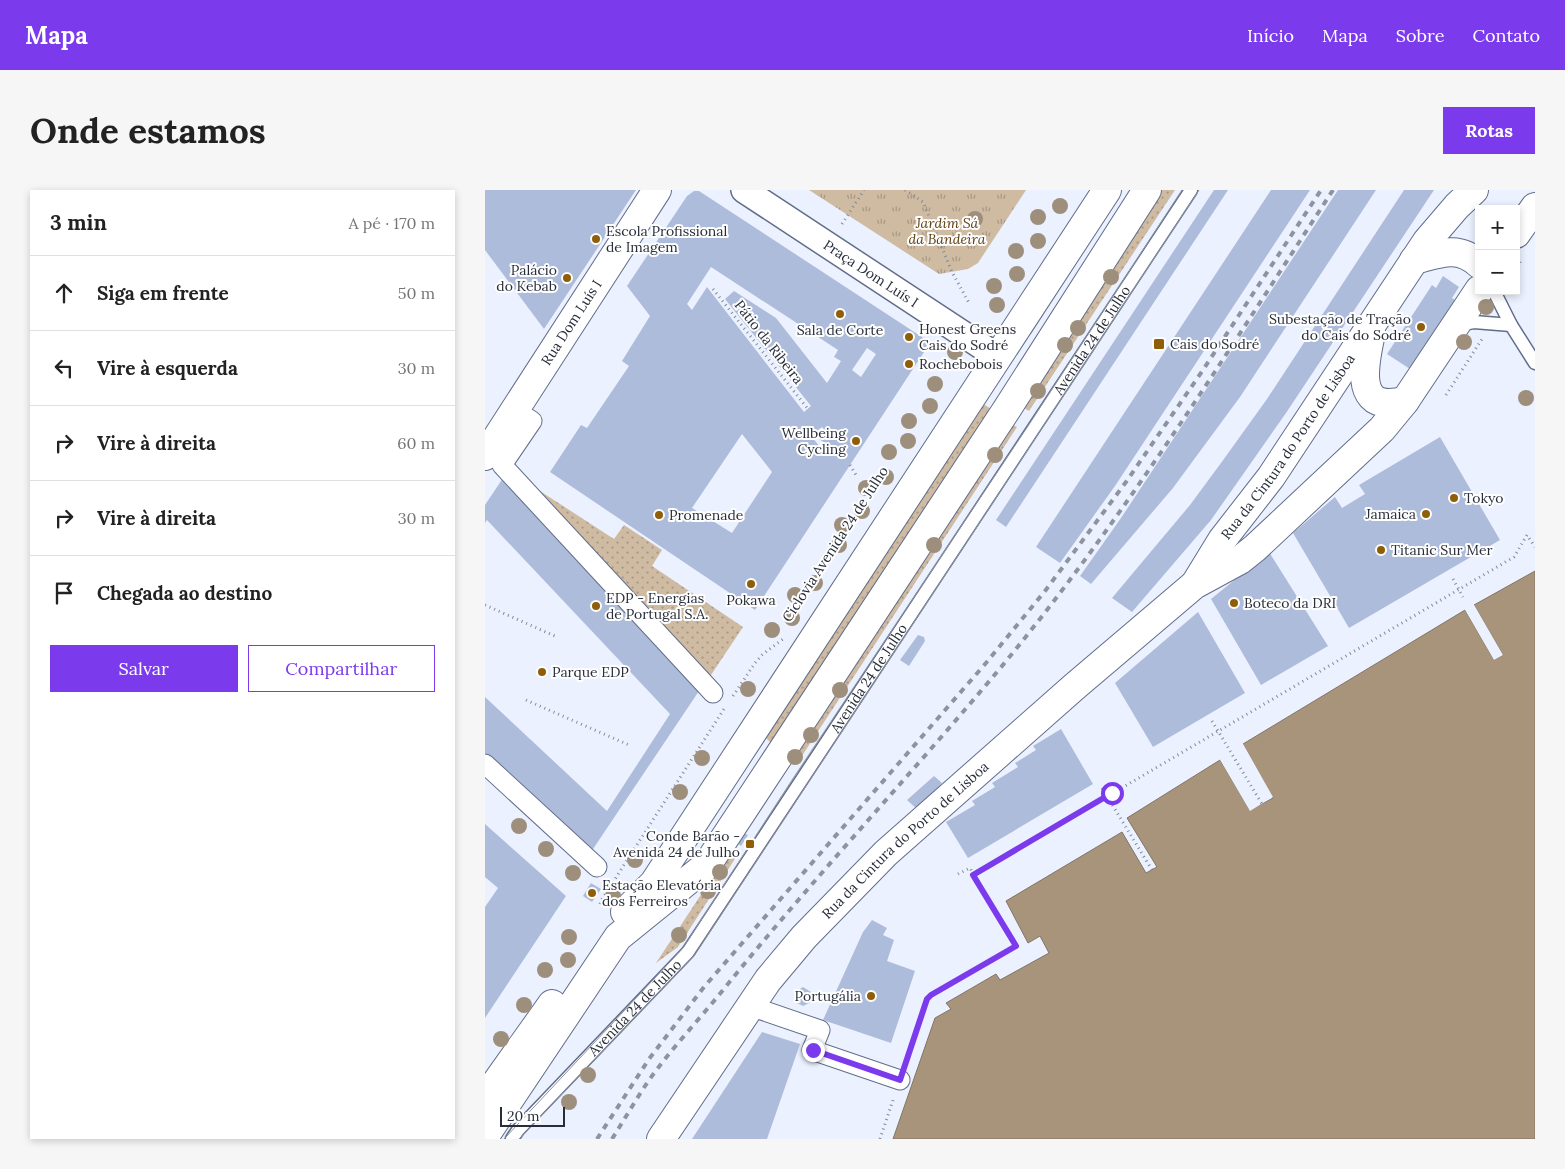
<!DOCTYPE html>
<html lang="pt">
<head>
<meta charset="utf-8">
<style>
  :root { --surface:#fff; --page:#f6f6f6; --text:#222; --muted:#767676; --line:#e0e0e0; --accent:#7c3aed }
  body { margin:0; font-family:Lora,serif; background:var(--page); color:var(--text) }
  .controls { position:absolute; right:15px; top:15px; display:grid; overflow:hidden; border-radius:0px; box-shadow:0 2px 8px #0003 }
  .controls button { width:45px; height:45px; display:grid; place-items:center; padding:0; border:0; border-bottom:1px solid var(--line); background:var(--surface); color:var(--text); font:25px sans-serif }
  .scale { position:absolute; left:15px; bottom:12px; width:65px; box-sizing:border-box; padding-left:5px; border:2px solid #272d39; border-top:0; font-size:14px; line-height:18px; white-space:nowrap; color:#272d39; -webkit-text-stroke:4px #fefefe; paint-order:stroke }
  .stop { position:absolute; width:15px; height:15px; margin:-11px; border:4px solid #7c3aed; border-radius:50%; background:#fff }
  .stop.end { background:#7c3aed; border-color:#fff; box-shadow:0 1px 5px #0008 }
  .list { margin:0; padding:0; list-style:none }
  h2 { display:flex; justify-content:space-between; align-items:center; height:65px; margin:0; padding:0 20px; font-size:21px }
  h2 small { font-size:16px; font-weight:400; color:var(--muted) }
  .list li { display:grid; grid-template-columns:32px 1fr auto; gap:15px; align-items:center; box-sizing:border-box; height:75px; padding:0 20px; border-top:1px solid var(--line) }
  .list b { display:block; font-size:19px; white-space:nowrap }
  .list em { font-size:16px; font-style:normal; color:var(--muted) }
  .actions { display:flex; gap:10px; padding:15px 20px }
  .actions a { flex:1; padding:11px 0; border:1px solid var(--accent); border-radius:0px; text-align:center; font-size:18px; color:var(--accent) }
  .actions .main { background:var(--accent); color:#fff }
  .icon { flex:none; width:28px; height:28px; fill:none; stroke:currentColor; stroke-width:2; stroke-linecap:round; stroke-linejoin:round }
  .map { position:relative; flex:none; width:1050px; height:949px; overflow:hidden; border-radius:0px }
  header { display:flex; align-items:center; gap:30px; box-sizing:border-box; height:70px; padding:0 25px; background:var(--accent); color:#fff }
  header strong { font-size:24px }
  nav { display:flex; gap:28px; margin-inline-start:auto; font-size:18px }
  .intro { display:flex; align-items:center; justify-content:space-between; box-sizing:border-box; height:120px; padding:0 30px }
  h1 { margin:0; font-size:35px }
  .button { padding:12px 22px; border-radius:0px; background:var(--accent); color:#fff; font-size:18px; font-weight:700 }
  main { display:flex; gap:30px; padding:0 30px }
  aside { flex:1; background:var(--surface); border-radius:0px; box-shadow:0 2px 8px #0003 }
  .map>svg:first-child { display:block }
</style>
</head>
<body>
<header>
<strong>Mapa</strong>
<nav><a>Início</a><a>Mapa</a><a>Sobre</a><a>Contato</a></nav>
</header>
<div class="intro"><h1>Onde estamos</h1><a class="button">Rotas</a></div>
<main>
<aside>
<h2>3 min<small>A pé · 170 m</small></h2>
<ul class="list">
<li><svg class="icon" aria-label="ahead" viewBox="0 0 24 24"><path d="M12 20V5M6 11l6-6 6 6"/></svg><div><b>Siga em frente</b></div><em>50 m</em></li>
<li><svg class="icon" aria-label="left" viewBox="0 0 24 24"><path d="M17 20v-9H6M10 6l-5 5 5 5"/></svg><div><b>Vire à esquerda</b></div><em>30 m</em></li>
<li><svg class="icon" aria-label="right" viewBox="0 0 24 24"><path d="M7 20v-9h11M14 6l5 5-5 5"/></svg><div><b>Vire à direita</b></div><em>60 m</em></li>
<li><svg class="icon" aria-label="right" viewBox="0 0 24 24"><path d="M7 20v-9h11M14 6l5 5-5 5"/></svg><div><b>Vire à direita</b></div><em>30 m</em></li>
<li><svg class="icon" aria-label="arrive" viewBox="0 0 24 24"><path d="M6 21V4h12l-3 4 3 4H6"/></svg><div><b>Chegada ao destino</b></div></li>
</ul>
<div class="actions"><a class="main">Salvar</a><a>Compartilhar</a></div>
</aside>
<div class="map">
<svg width="1050" height="949" viewBox="0 0 1050 949">
  <defs>
    <pattern id="grass-dots" width="8" height="8" patternUnits="userSpaceOnUse" patternTransform="scale(1.25)"><rect width="8" height="8" fill="#cfbba2"/><path d="M2 2h.1M6 6h.1" fill="none" stroke="#a89885" stroke-width="1.8" stroke-linecap="round"/></pattern>
    <pattern id="park-tufts" width="24" height="20" patternUnits="userSpaceOnUse" patternTransform="scale(1.25)"><rect width="24" height="20" fill="#cfbba2"/><path d="M3 7l-1-3M5 7V3M7 7l1-3M15 17l-1-3M17 17v-4M19 17l1-3" fill="none" stroke="#a89885"/></pattern>
  </defs>
  <rect width="100%" height="100%" fill="#ebf1ff"/>
  <path fill="url(#grass-dots)" d="M674,0H690L544,221L536,216Z
    M622,19L625,21L546,144L543,142Z
    M497,213L509,221L289,556L279,546Z
    M525,233L532,237L311,575L306,569Z
    M55,301L129,349L139,335L177,360L167,376L258,437L224,488L52,305Z
    M248,656L255,661L193,757L171,773Z"/>
  <path fill="url(#park-tufts)" d="M324,0H541L493,73L483,79L454,84Z"/>
  <path fill="#a8947b" stroke="#817567" d="M1050,381V949H408L450,828L466,819L461,813L511,784L515,790L564,763L555,746L543,753L521,711L637,642L661,683L672,677L642,628L735,570L765,620L788,608L758,554L980,420L1009,470L1018,465L989,415Z"/>
  <path fill="#ebf1ff" d="M988,413L1018,465L1009,470L979,418L982,419L1010,467L1012,465L1015,464L987,416Z
    M757,552L788,607L765,621L734,568L737,569L766,617L785,607L756,555Z"/>
  <path fill="#aebcdb" fill-rule="evenodd" d="M0,0H151L59,139L0,60Z
    M729,0H743L521,337L511,330Z
    M786,0H825L630,296L575,373L551,357Z
    M853,0H891L755,207L688,298L606,394L595,386L636,328Z
    M919,0H949L801,223L726,330L647,422L627,408L705,315L736,273L782,209Z
    M209,1H214L443,151L441,159L270,420L65,282L96,235L102,238L144,176L137,171L165,126L142,96L202,6ZM226,77L353,160L349,167L356,171L342,193L291,128L249,101L240,109L326,216L319,222L222,97L207,120L202,114ZM382,158L391,164L376,187L367,180ZM337,237L344,246L343,248L337,244L334,249L340,253L336,258L326,246ZM257,244L287,282L247,343L207,318Z
    M958,86L974,97L967,108L970,110L925,179L902,164L947,95L951,98Z
    M955,247L1015,350L864,438L808,343L850,307L857,318L880,304L874,295Z
    M18,288L216,498L106,662L0,563V507L122,621L185,524L2,330L0,333V315Z
    M784,362L843,456L776,495L726,409Z
    M713,422L760,503L668,557L630,493Z
    M433,445L439,447L440,451L424,476L415,470Z
    M576,539L608,594L483,668L461,632L490,615L487,611L510,597L507,593L533,577L530,573L551,560L548,556Z
    M449,586L457,593L434,621L422,610Z
    M0,634L81,706L0,828V717L13,698L0,687Z
    M258,643L263,645L256,656L252,653Z
    M106,693L116,699L107,712L98,706Z
    M387,730L402,738L398,745L409,750L402,771L430,781L406,853L338,830L378,742Z
    M318,797L326,802V812L318,816L310,812V802Z
    M277,842L315,854L282,949H207Z"/>
  <g fill="none" stroke-linecap="round" stroke-linejoin="round">
    <defs>
      <g id="service">
        <path d="M1009,101L1026,135L1050,173"/>
        <path d="M973,135L989,132L1026,135"/>
        <path id="s1" d="M27,949L33,940L203,762L706,0"/>
      </g>
      <path id="pedestrian" d="M30,220L47,231L17,275L228,503
        M0,574L112,677
        M265,816L335,840L327,860L415,890"/>
      <g id="minor">
        <path id="s2" d="M259,0L513,167"/>
      </g>
      <g id="tertiary">
        <path d="M1031,44L1050,17"/>
        <path d="M929,70C953,64 973,54 994,74"/>
        <path d="M886,143C882,164 868,213 904,213C909,213 915,212 920,211"/>
        <path id="s3" d="M0,266L172,0"/>
        <path id="s4" d="M710,394L737,350L786,287L942,51L972,16L989,0"/>
        <path id="s5" d="M176,949L283,790L319,747L401,663L589,497L709,395L755,370L770,358L897,239L920,211L994,100"/>
      </g>
      <path id="primary" d="M140,722L169,693L622,0
        M0,908L67,814
        M0,946L133,747L222,675L522,219L662,0"/>
    </defs>
    <use href="#service" stroke="#616d89" stroke-width="15"/>
    <use href="#pedestrian" stroke="#616d89" stroke-width="21"/>
    <use href="#minor" stroke="#616d89" stroke-width="28"/>
    <use href="#tertiary" stroke="#616d89" stroke-width="30"/>
    <use href="#primary" stroke="#616d89" stroke-width="30"/>
    <path stroke="#848a97" stroke-width="3" stroke-dasharray="1 4" stroke-linecap="butt" d="M420,0L438,12L467,82L484,113
      M357,34L379,0
      M1031,87L1036,68
      M228,99L323,219
      M961,205L997,149
      M365,275L371,285
      M968,389L978,407
      M0,415L72,447
      M248,506L270,473L277,465L298,449
      M41,510L144,555
      M727,531L777,614
      M617,598L667,680
      M473,684L485,678L489,685
      M115,714L116,711L239,519
      M420,873L442,809L447,805L531,756L489,685L1029,367L1042,345L1050,357
      M395,949L409,907"/>
    <use href="#service" stroke="#fff" stroke-width="12"/>
    <use href="#pedestrian" stroke="#fff" stroke-width="19"/>
    <use href="#minor" stroke="#fff" stroke-width="25"/>
    <use href="#tertiary" stroke="#fff" stroke-width="28"/>
    <use href="#primary" stroke="#fff" stroke-width="28"/>
    <path stroke="#8d93a0" stroke-width="1" d="M19,949L198,758L309,587L545,233L697,0
      M34,949L209,766L714,0"/>
    <path stroke="#8d93a0" stroke-width="4" stroke-dasharray="6 6" stroke-linecap="butt" d="M112,949L164,869L219,797L501,473L560,401L641,292L718,180L836,0
      M127,949C139,930 150,911 162,893C185,860 213,831 238,800C326,691 422,589 512,482C638,331 741,164 848,0"/>
  </g>
  <g fill="#9d8f7c">
    <circle cx="575" cy="16" r="8"/>
    <circle cx="553" cy="27" r="8"/>
    <circle cx="490" cy="29" r="8"/>
    <circle cx="553" cy="51" r="8"/>
    <circle cx="531" cy="61" r="8"/>
    <circle cx="532" cy="84" r="8"/>
    <circle cx="626" cy="87" r="8"/>
    <circle cx="509" cy="96" r="8"/>
    <circle cx="512" cy="115" r="8"/>
    <circle cx="1001" cy="117" r="8"/>
    <circle cx="593" cy="138" r="8"/>
    <circle cx="979" cy="152" r="8"/>
    <circle cx="580" cy="155" r="8"/>
    <circle cx="470" cy="162" r="8"/>
    <circle cx="450" cy="194" r="8"/>
    <circle cx="553" cy="201" r="8"/>
    <circle cx="1041" cy="208" r="8"/>
    <circle cx="445" cy="216" r="8"/>
    <circle cx="424" cy="231" r="8"/>
    <circle cx="423" cy="251" r="8"/>
    <circle cx="404" cy="262" r="8"/>
    <circle cx="510" cy="265" r="8"/>
    <circle cx="401" cy="287" r="8"/>
    <circle cx="381" cy="298" r="8"/>
    <circle cx="377" cy="321" r="8"/>
    <circle cx="357" cy="335" r="8"/>
    <circle cx="354" cy="355" r="8"/>
    <circle cx="449" cy="355" r="8"/>
    <circle cx="330" cy="393" r="8"/>
    <circle cx="310" cy="405" r="8"/>
    <circle cx="307" cy="428" r="8"/>
    <circle cx="287" cy="440" r="8"/>
    <circle cx="263" cy="499" r="8"/>
    <circle cx="355" cy="500" r="8"/>
    <circle cx="326" cy="545" r="8"/>
    <circle cx="310" cy="567" r="8"/>
    <circle cx="217" cy="568" r="8"/>
    <circle cx="195" cy="602" r="8"/>
    <circle cx="34" cy="636" r="8"/>
    <circle cx="61" cy="659" r="8"/>
    <circle cx="150" cy="670" r="8"/>
    <circle cx="235" cy="682" r="8"/>
    <circle cx="88" cy="683" r="8"/>
    <circle cx="223" cy="701" r="8"/>
    <circle cx="128" cy="706" r="8"/>
    <circle cx="194" cy="745" r="8"/>
    <circle cx="84" cy="747" r="8"/>
    <circle cx="83" cy="770" r="8"/>
    <circle cx="60" cy="780" r="8"/>
    <circle cx="39" cy="815" r="8"/>
    <circle cx="16" cy="849" r="8"/>
    <circle cx="103" cy="885" r="8"/>
    <circle cx="84" cy="912" r="8"/>
  </g>
  <g fill="none" stroke-linecap="round" stroke-linejoin="round">
    <path stroke="#7c3aed" stroke-width="6" d="M328,860L415,890L442,809L446,805L531,756L488,685L627,603"/>
  </g>
  <g fill="#8e5e08" stroke="#fefefe" stroke-width="2">
    <circle cx="111" cy="49" r="5"/>
    <circle cx="82" cy="88" r="5"/>
    <circle cx="355" cy="124" r="5"/>
    <circle cx="936" cy="137" r="5"/>
    <circle cx="424" cy="147" r="5"/>
    <rect x="668" y="148" width="12" height="12" rx="2.5"/>
    <circle cx="424" cy="174" r="5"/>
    <circle cx="371" cy="251" r="5"/>
    <circle cx="969" cy="308" r="5"/>
    <circle cx="941" cy="324" r="5"/>
    <circle cx="174" cy="325" r="5"/>
    <circle cx="896" cy="360" r="5"/>
    <circle cx="266" cy="394" r="5"/>
    <circle cx="749" cy="413" r="5"/>
    <circle cx="111" cy="416" r="5"/>
    <circle cx="57" cy="482" r="5"/>
    <rect x="260" y="649" width="10" height="10" rx="2.5"/>
    <circle cx="107" cy="703" r="5"/>
    <circle cx="386" cy="806" r="5"/>
  </g>
  <g text-anchor="middle" dominant-baseline="central" stroke-width="4" stroke-linejoin="round" paint-order="stroke">
    <g font-size="14" font-style="italic" fill="#5e3f11" stroke="#fefefe">
      <text x="462" y="33">Jardim Sá<tspan x="462" dy="16">da Bandeira</tspan></text>
    </g>
    <g font-size="14" fill="#272d39" stroke="#fefefe" text-anchor="start">
      <text x="121" y="41">Escola Profissional<tspan x="121" dy="16">de Imagem</tspan></text>
      <text x="72" y="80" text-anchor="end">Palácio<tspan x="72" dy="16">do Kebab</tspan></text>
      <text x="926" y="129" text-anchor="end">Subestação de Tração<tspan x="926" dy="16">do Cais do Sodré</tspan></text>
      <text x="434" y="139">Honest Greens<tspan x="434" dy="16">Cais do Sodré</tspan></text>
      <text x="355" y="140" text-anchor="middle">Sala de Corte</text>
      <text x="685" y="154">Cais do Sodré</text>
      <text x="434" y="174">Rochebobois</text>
      <text x="361" y="243" text-anchor="end">Wellbeing<tspan x="361" dy="16">Cycling</tspan></text>
      <text x="979" y="308">Tokyo</text>
      <text x="931" y="324" text-anchor="end">Jamaica</text>
      <text x="184" y="325">Promenade</text>
      <text x="906" y="360">Titanic Sur Mer</text>
      <text x="121" y="408">EDP - Energias<tspan x="121" dy="16">de Portugal S.A.</tspan></text>
      <text x="266" y="410" text-anchor="middle">Pokawa</text>
      <text x="759" y="413">Boteco da DRI</text>
      <text x="67" y="482">Parque EDP</text>
      <text x="255" y="646" text-anchor="end">Conde Barão -<tspan x="255" dy="16">Avenida 24 de Julho</tspan></text>
      <text x="117" y="695">Estação Elevatória<tspan x="117" dy="16">dos Ferreiros</tspan></text>
      <text x="376" y="806" text-anchor="end">Portugália</text>
    </g>
    <g font-size="14" fill="#272d39" stroke="#fefefe">
      <text stroke="none"><textPath href="#s2" startOffset="152">Praça Dom Luís I</textPath></text>
      <text stroke="none"><textPath href="#s3" startOffset="159">Rua Dom Luís I</textPath></text>
      <text stroke="none"><textPath href="#s1" startOffset="990">Avenida 24 de Julho</textPath></text>
      <text transform="translate(284 152) rotate(52)">Pátio da Ribeira</text>
      <text stroke="none"><textPath href="#s4" startOffset="166">Rua da Cintura do Porto de Lisboa</textPath></text>
      <text transform="translate(350 354) rotate(-57)">Ciclovia Avenida 24 de Julho</text>
      <text stroke="none"><textPath href="#s1" startOffset="585">Avenida 24 de Julho</textPath></text>
      <text stroke="none"><textPath href="#s5" startOffset="388">Rua da Cintura do Porto de Lisboa</textPath></text>
      <text stroke="none"><textPath href="#s1" startOffset="180">Avenida 24 de Julho</textPath></text>
    </g>
  </g>
</svg>
<div class="controls">
<button>+</button>
<button>−</button>
</div>
<div class="scale">20 m</div>
<div class="stop" style="left:627px;top:603px"></div>
<div class="stop end" style="left:328px;top:860px"></div>
</div>
</main>
</body>
</html>
